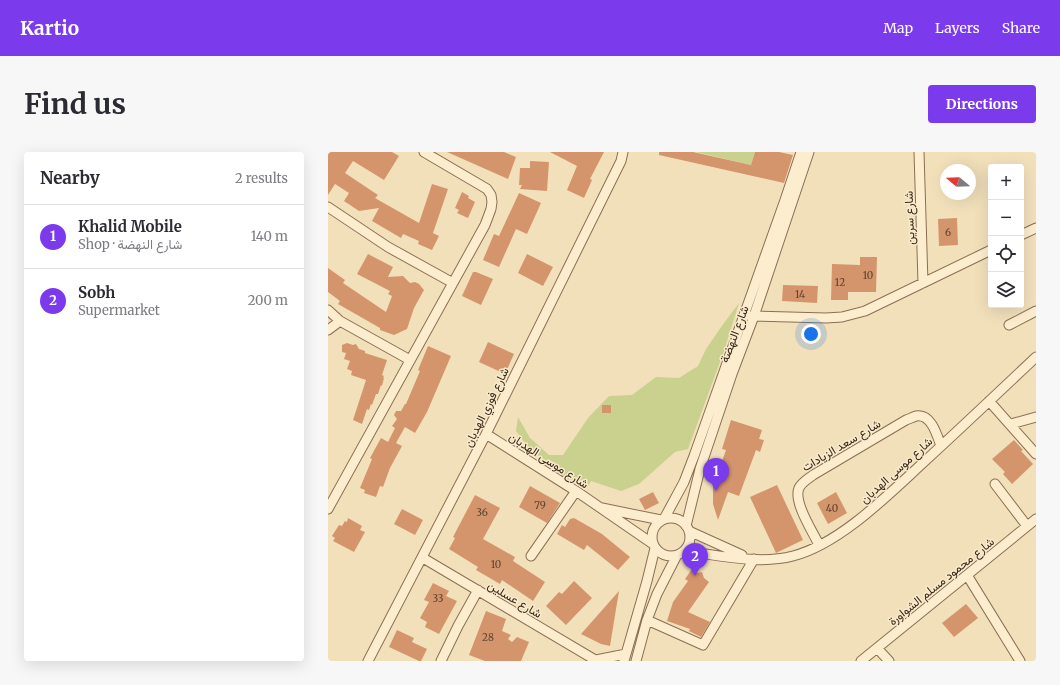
<!DOCTYPE html>
<html lang="en">
<head>
<meta charset="utf-8">
<style>
  :root { --surface:#fff; --page:#f7f7f7; --text:#2b2b33; --muted:#7c7c81; --line:#e1e1e2; --accent:#7c3aed }
  body { margin:0; font-family:Merriweather,Vazirmatn,serif; background:var(--page); color:var(--text) }
  .controls { position:absolute; right:12px; top:12px; display:grid; overflow:hidden; border-radius:4px; box-shadow:0 4px 16px #0002 }
  .controls button { width:36px; height:36px; display:grid; place-items:center; padding:0; border:0; border-bottom:1px solid var(--line); background:var(--surface); color:var(--text); font:20px sans-serif }
  .compass { position:absolute; left:612px; top:12px; width:36px; height:36px; border-radius:50%; background:var(--surface); box-shadow:0 4px 16px #0002; rotate:289deg }
  .you { position:absolute; left:483px; top:182px; width:14px; height:14px; margin:-10px; border:3px solid #fff; border-radius:50%; background:#1a73e8; box-shadow:0 0 0 6px #1a73e833 }
  .badge { display:grid; place-items:center; width:26px; height:26px; border-radius:50%; background:var(--accent); color:#fff; font-size:13px; font-weight:700 }
  .pin { position:absolute; translate:-50% -33px; filter:drop-shadow(0 1px 2px #0008) }
  .pin::after { content:''; position:absolute; top:21px; width:14px; height:12px; background:inherit; clip-path:polygon(0 0,100% 0,50% 100%) }
  .list { margin:0; padding:0; list-style:none }
  h2 { display:flex; justify-content:space-between; align-items:center; height:52px; margin:0; padding:0 16px; font-size:17px }
  h2 small { font-size:13px; font-weight:400; color:var(--muted) }
  .list li { display:grid; grid-template-columns:26px 1fr auto; gap:12px; align-items:center; box-sizing:border-box; height:64px; padding:0 16px; border-top:1px solid var(--line) }
  .list b { display:block; font-size:15px; white-space:nowrap }
  .list p { margin:0; font-size:13px; white-space:nowrap; color:var(--muted) }
  .list em { font-size:13px; font-style:normal; color:var(--muted) }
  .icon { flex:none; width:22px; height:22px; fill:none; stroke:currentColor; stroke-width:2; stroke-linecap:round; stroke-linejoin:round }
  .map { position:relative; flex:none; width:708px; height:509px; overflow:hidden; border-radius:4px }
  header { display:flex; align-items:center; gap:24px; box-sizing:border-box; height:56px; padding:0 20px; background:var(--accent); color:#fff }
  header strong { font-size:19px }
  nav { display:flex; gap:22px; margin-inline-start:auto; font-size:14px }
  .intro { display:flex; align-items:center; justify-content:space-between; box-sizing:border-box; height:96px; padding:0 24px }
  h1 { margin:0; font-size:28px }
  .button { padding:10px 18px; border-radius:4px; background:var(--accent); color:#fff; font-size:14px; font-weight:700 }
  main { display:flex; gap:24px; padding:0 24px }
  aside { flex:1; background:var(--surface); border-radius:4px; box-shadow:0 4px 16px #0002 }
  .map>svg:first-child { display:block }
</style>
</head>
<body>
<header>
<strong>Kartio</strong>
<nav><a>Map</a><a>Layers</a><a>Share</a></nav>
</header>
<div class="intro"><h1>Find us</h1><a class="button">Directions</a></div>
<main>
<aside>
<h2>Nearby<small>2 results</small></h2>
<ul class="list">
<li><span class="badge">1</span><div><b>Khalid Mobile</b><p>Shop · شارع النهضة</p></div><em>140 m</em></li>
<li><span class="badge">2</span><div><b>Sobh</b><p>Supermarket</p></div><em>200 m</em></li>
</ul>
</aside>
<div class="map">
<svg width="708" height="509" viewBox="0 0 708 509">
  <rect width="100%" height="100%" fill="#f2e0bb"/>
  <path fill="#cad18e" d="M368,0H427L423,13Z
    M411,151L396,199L360,297L347,300L311,332L293,339L263,329L259,336L235,324L200,295L188,279L190,265L202,286L221,303H235L260,266L281,244L304,243L328,225L351,226L370,214L378,197L396,171Z"/>
  <path fill="#d4956d" d="M0,0H64L71,4L56,28L25,9L17,21L50,43L47,46L91,71L104,32L120,37L105,81L111,84L104,98L90,92L91,89L75,82L73,86L44,69L51,56L31,59L16,49L21,41L7,32L0,43Z
    M119,0H176L188,5L180,27Z
    M222,0H276L262,27L264,28L256,46L239,38L249,14Z
    M331,0H365L423,13L427,0H451L465,3L456,31L331,3Z
    M202,9L221,10L219,39L192,37L194,33H191L192,16H202Z
    M134,40L141,44L140,46L147,50L140,66L129,61L131,58L127,56Z
    M191,41L213,51L199,82L188,77L171,115L155,108L166,82L171,84Z
    M629,66L630,93L611,94L610,67Z
    M40,102L65,115L60,125L75,124L82,131L87,130L91,132L96,138L86,156L79,177L66,183L52,178V176L10,152L12,149L0,140V116L17,128L15,131L58,160L64,144L60,142L62,139L29,122Z
    M199,102L225,115L215,134L190,121Z
    M532,105H549L548,140H520V148H503L504,112L532,113Z
    M145,120H148L165,127L153,153L134,144Z
    M455,133L490,134L489,151L454,149Z
    M160,190L186,202L177,222L151,210Z
    M19,191L25,193L28,192L31,197L37,199V201L59,208L54,223L56,224L55,226H56L54,234L53,233L50,242H48L44,253L43,252L41,258L39,257L34,272L25,268L38,228L23,223L24,219L19,217L22,209L16,207L18,201L14,200V193Z
    M100,194L123,204L99,260L87,281L77,275L68,291L74,294L62,316L55,335L52,334L48,345L36,341L37,338L32,336L44,307L42,306L53,286L60,290L67,276L64,274L69,267L66,263L68,259H73L77,252H78L92,219L90,218Z
    M274,253H283V261H274Z
    M403,268L434,278L431,287L436,288L432,300L428,298L411,344L400,340L390,368L385,352V334L398,298L394,297Z
    M686,288L695,298L693,299L705,312L684,332L675,322L677,320L664,307Z
    M449,333L475,388L448,401L422,345Z
    M202,334L232,351L219,371L191,355Z
    M325,340L331,351L317,358L311,347Z
    M508,340L519,361L500,372L489,351Z
    M147,343L172,356L155,387L187,405L185,409L217,430L205,449L174,428L172,432L148,418L150,415L121,397L127,386L125,385Z
    M74,357L95,368L87,383L66,372Z
    M20,366L34,374L32,378L37,380L26,400L5,389L7,386L4,384L11,373L14,374L17,369L19,370Z
    M246,366L274,382L302,405L290,418L259,393L256,398L229,382L234,373L237,375L242,367Z
    M364,417L369,421L374,420L376,426L381,430L360,460L382,470L373,485L361,479L362,477L339,469L345,450L360,429L357,427Z
    M246,429L264,446L238,473L218,454L231,440L234,442Z
    M105,431L121,439L118,444L129,449L111,482L97,475L99,470L92,466L101,450L96,448Z
    M291,439L282,494L273,492L253,482Z
    M638,452L650,466L626,485L614,471Z
    M158,459L178,467L174,479L183,483L180,487L184,490L189,485L201,490L193,509H157L141,503Z
    M69,478L86,486L84,490L99,497L93,509H91L61,495Z"/>
  <g fill="none" stroke-linecap="round" stroke-linejoin="round">
    <defs>
      <path id="minor" d="M591,0L595,131
        M0,55L60,95L125,131
        M693,83L708,76
        M0,158L12,169L82,208
        M422,164L498,166L514,165L537,159L663,98
        M681,173L708,159
        M0,178L12,169
        M661,249L708,302
        M683,272L708,265
        M158,282L248,339L325,392
        M667,332L699,374
        M274,356L333,368
        M0,357L157,73L163,57L164,50L163,43L159,37L96,0
        M324 385a19 19 0 1 1 38 0a19 19 0 1 1-38 0Z
        M336,367L356,330L366,304L457,48L473,0
        M358,374L372,317L404,222L426,164L481,0
        M361,379L414,403
        M491,393C485,380 465,350 471,336C474,330 480,327 485,323L578,268C581,267 585,265 588,264C603,261 609,283 613,294
        M356,399C390,403 431,413 465,404C512,392 561,342 597,309C634,275 671,240 708,205
        M203,404L248,339
        M95,406L269,509
        M639,423L692,509
        M319,468L375,493L426,407
        M549,496L561,509
        M268,508L298,502
        M40,509L158,282L293,9L295,0
        M113,509L130,474L150,438
        M296,509L319,429L327,396
        M308,509L319,468L329,442L349,403
        M533,509L708,367"/>
    </defs>
    <use href="#minor" stroke="#8a6f53" stroke-width="11"/>
    <use href="#minor" stroke="#fcedcf" stroke-width="9"/>
  </g>
  <g text-anchor="middle" dominant-baseline="central" stroke-width="3" stroke-linejoin="round" paint-order="stroke">
    <g font-size="10" fill="#5f432f">
      <text x="620" y="80">6</text>
      <text x="540" y="123">10</text>
      <text x="512" y="130">12</text>
      <text x="472" y="142">14</text>
      <text x="212" y="353">79</text>
      <text x="504" y="356">40</text>
      <text x="154" y="360">36</text>
      <text x="168" y="412">10</text>
      <text x="110" y="446">33</text>
      <text x="160" y="485">28</text>
    </g>
    <g font-size="12" fill="#38281a" stroke="#f9eacb">
      <text transform="translate(581 66) rotate(-92)">شارع سرين</text>
      <text transform="translate(406 182) rotate(-69)">شارع النهضة</text>
      <text transform="translate(158 255) rotate(-64)">شارع فوزي الهدبان</text>
      <text transform="translate(513 293) rotate(-31)">شارع سعد الزيادات</text>
      <text transform="translate(221 308) rotate(33)">شارع موسى الهدبان</text>
      <text transform="translate(568 318) rotate(-42)">شارع موسى الهدبان</text>
      <text transform="translate(613 429) rotate(-39)">شارع محمود مسلم الشواورة</text>
      <text transform="translate(187 447) rotate(31)">شارع عسلين</text>
    </g>
  </g>
</svg>
<div class="controls">
<button>+</button>
<button>−</button>
<button><svg class="icon" aria-label="locate" viewBox="0 0 24 24"><circle cx="12" cy="12" r="6"/><path d="M12 2v4M12 18v4M2 12h4M18 12h4"/></svg></button>
<button><svg class="icon" aria-label="layers" viewBox="0 0 24 24"><path d="M12 4l9 5-9 5-9-5zM3 14l9 5 9-5"/></svg></button>
</div>
<svg class="compass" viewBox="-18 -18 36 36"><path d="M0-13l5 13h-10z" fill="#e53935"/><path d="M0 13l5-13h-10z" fill="#7c7c81"/></svg>
<div class="you"></div>
<div class="pin badge" style="left:388px;top:339px">1</div>
<div class="pin badge" style="left:367px;top:424px">2</div>
</div>
</main>
</body>
</html>
